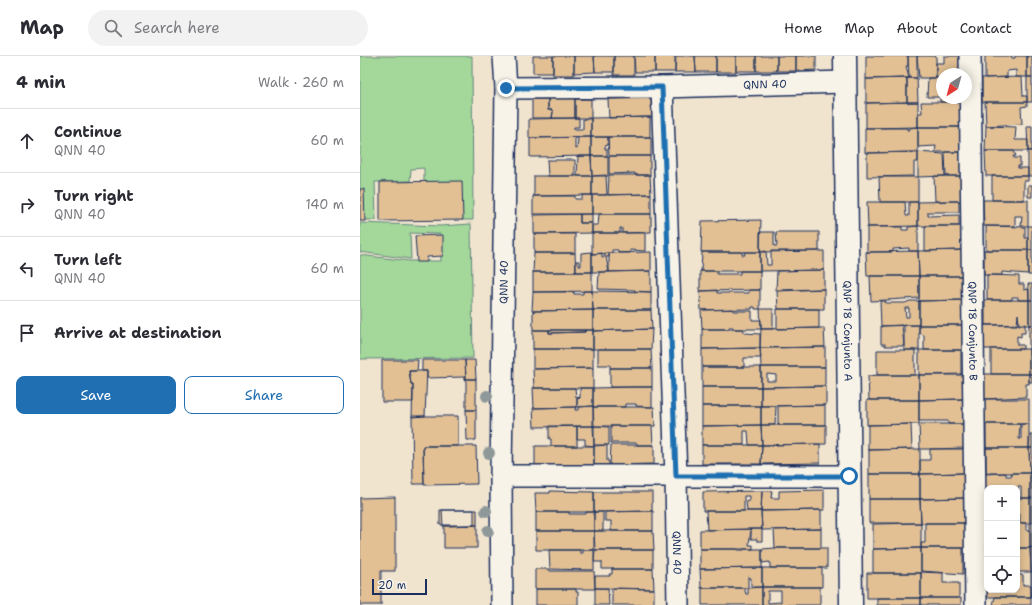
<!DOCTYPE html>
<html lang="en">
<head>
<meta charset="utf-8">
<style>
  :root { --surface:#fff; --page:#f2f2f3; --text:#2b2b33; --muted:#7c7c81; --line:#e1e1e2; --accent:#1f6fb2 }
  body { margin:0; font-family:"Shantell Sans",sans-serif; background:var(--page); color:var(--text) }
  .controls { position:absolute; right:12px; bottom:12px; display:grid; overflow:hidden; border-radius:8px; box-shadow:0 2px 10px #0003 }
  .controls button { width:36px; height:36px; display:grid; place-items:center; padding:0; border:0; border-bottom:1px solid var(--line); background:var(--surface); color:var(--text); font:20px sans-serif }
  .compass { position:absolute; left:576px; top:12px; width:36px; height:36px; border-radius:50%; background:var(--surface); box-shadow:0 2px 10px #0003; rotate:216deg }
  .scale { position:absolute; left:12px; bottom:10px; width:55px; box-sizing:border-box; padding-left:4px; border:2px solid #1b2f5e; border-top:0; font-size:11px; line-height:14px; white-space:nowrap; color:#1b2f5e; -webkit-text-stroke:3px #f7f3e8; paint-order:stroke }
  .stop { position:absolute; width:12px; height:12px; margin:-9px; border:3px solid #1f6fb2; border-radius:50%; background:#fff }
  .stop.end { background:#1f6fb2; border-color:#fff; box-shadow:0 1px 4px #0008 }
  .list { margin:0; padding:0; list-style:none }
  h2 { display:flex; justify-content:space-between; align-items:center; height:52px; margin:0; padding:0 16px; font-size:17px }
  h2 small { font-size:13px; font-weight:400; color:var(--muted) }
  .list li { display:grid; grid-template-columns:26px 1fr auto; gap:12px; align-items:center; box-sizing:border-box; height:64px; padding:0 16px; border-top:1px solid var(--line) }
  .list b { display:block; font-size:15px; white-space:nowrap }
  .list p { margin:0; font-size:13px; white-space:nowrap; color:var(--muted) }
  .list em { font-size:13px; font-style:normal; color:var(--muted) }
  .actions { display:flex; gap:8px; padding:12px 16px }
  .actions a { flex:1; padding:9px 0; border:1px solid var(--accent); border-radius:8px; text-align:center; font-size:14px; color:var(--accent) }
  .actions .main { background:var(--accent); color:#fff }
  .icon { flex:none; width:22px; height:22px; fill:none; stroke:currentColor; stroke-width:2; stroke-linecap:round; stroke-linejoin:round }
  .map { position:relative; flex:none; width:672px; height:549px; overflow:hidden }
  header { display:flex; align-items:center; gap:24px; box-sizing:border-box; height:56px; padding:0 20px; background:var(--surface); border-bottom:1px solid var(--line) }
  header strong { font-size:19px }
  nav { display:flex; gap:22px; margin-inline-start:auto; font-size:14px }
  .search { width:280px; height:36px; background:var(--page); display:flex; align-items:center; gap:10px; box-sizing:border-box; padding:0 14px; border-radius:22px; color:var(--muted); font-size:15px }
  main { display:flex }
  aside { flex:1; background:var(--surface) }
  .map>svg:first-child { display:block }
</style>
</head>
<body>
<header>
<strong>Map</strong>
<div class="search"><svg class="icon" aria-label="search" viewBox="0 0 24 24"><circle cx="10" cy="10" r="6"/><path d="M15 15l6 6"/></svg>Search here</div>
<nav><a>Home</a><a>Map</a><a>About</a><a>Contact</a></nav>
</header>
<main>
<aside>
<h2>4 min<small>Walk · 260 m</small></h2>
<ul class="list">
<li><svg class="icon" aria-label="ahead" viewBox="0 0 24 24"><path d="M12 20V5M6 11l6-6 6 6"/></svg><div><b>Continue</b><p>QNN 40</p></div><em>60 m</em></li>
<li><svg class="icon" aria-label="right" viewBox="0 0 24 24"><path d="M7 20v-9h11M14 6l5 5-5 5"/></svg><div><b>Turn right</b><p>QNN 40</p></div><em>140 m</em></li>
<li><svg class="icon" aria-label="left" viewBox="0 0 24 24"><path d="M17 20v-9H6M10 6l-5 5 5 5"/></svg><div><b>Turn left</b><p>QNN 40</p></div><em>60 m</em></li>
<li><svg class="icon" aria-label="arrive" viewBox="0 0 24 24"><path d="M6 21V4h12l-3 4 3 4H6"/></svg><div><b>Arrive at destination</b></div></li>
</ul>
<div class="actions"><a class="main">Save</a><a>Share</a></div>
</aside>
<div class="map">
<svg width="672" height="549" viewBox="0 0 672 549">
  <rect width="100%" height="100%" fill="#f1e4cf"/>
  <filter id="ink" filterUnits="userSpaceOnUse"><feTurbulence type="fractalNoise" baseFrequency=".025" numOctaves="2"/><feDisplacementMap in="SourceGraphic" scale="8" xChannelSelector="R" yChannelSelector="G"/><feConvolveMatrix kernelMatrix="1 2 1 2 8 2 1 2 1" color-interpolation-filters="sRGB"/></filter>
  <g filter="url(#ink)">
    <path fill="#a4d89a" stroke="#60847c" d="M0,0H112L113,164H100L64,126V112L51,113L50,125L15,126L16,164H3L0,132Z
      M0,167L80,170L111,168L113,302L0,303V199L50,205H81L80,178L50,177L51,203L0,196Z"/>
    <path fill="#e2c094" stroke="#1b2f5e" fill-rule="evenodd" d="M173,0H193V17H173Z
      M193,0H214V19H193Z
      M214,0H234L235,16L214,17Z
      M234,0H254V16H235Z
      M254,0H274V19H254Z
      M274,0H295V16H275Z
      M295,0H315V16H295Z
      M316,0H335L336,16H315Z
      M335,0H356V16H336Z
      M356,0H376V16H356Z
      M376,0H396V15H376Z
      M396,0H417V15H396Z
      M417,0H436V15H417Z
      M436,0H456V14L436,15Z
      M506,0H548V10H546L549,22L506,23Z
      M548,0H557V22H549Z
      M557,0H576V22H559Z
      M584,0H600V18H582V22H576V7H584Z
      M625,0H652V2H655V0H667V21H656V14L647,15V21L625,22Z
      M667,0H672V21H667Z
      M662,21L663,40H667V46H622V22Z
      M667,21H672V46H667Z
      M547,22V46L506,47V23Z
      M547,22H557L558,46H547Z
      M568,22H582V42H599V46H580V41H567Z
      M188,42H215V62H192L193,56L192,54H188Z
      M291,42L292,61L249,62L248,43Z
      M172,43H188V54H192L193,56L192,62H172Z
      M215,43H231V62H215Z
      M558,46V71L506,72V47Z
      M561,46H602V71H558V57H562Z
      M625,46H667V50L661,51L662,68L626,70Z
      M290,61V81H231V62Z
      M219,62V71H214V73H223V63H231V81L169,82V63Z
      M626,70L656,71L655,84H668V95H625Z
      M667,70H672V95H668Z
      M558,71H602L603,96H575L576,90L558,91Z
      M558,71V96L505,97V72H547V74H549L550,72Z
      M231,81V100L170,101V82ZM215,82H218L217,93L215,92Z
      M231,81H248V89L245,90V93H247V100H231Z
      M248,81H291V100H249Z
      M625,95H654L656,100H653L654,102H660V110H658V112H668V120H626Z
      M668,95H672V120H668Z
      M558,96L584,98L585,120L558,121Z
      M558,96V106H554V120L507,121V97Z
      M585,96H602V120H586Z
      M218,100H231L232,120H217Z
      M231,100H248V120H232Z
      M249,100H290V119H275V117L249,118Z
      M187,104H215V120H188Z
      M246,119L247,139H232V120Z
      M249,119H290L291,138L248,139Z
      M174,120H232V139L174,140Z
      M574,120H602V145H575Z
      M632,120H668V125H664V144H632Z
      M519,121H558V146H520Z
      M102,125L103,164L20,165V126Z
      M668,129H672V141H668Z
      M0,133H4L5,165H0Z
      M291,138V158H232V139Z
      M222,139H232V158L173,159V140H215V143H222Z
      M623,144H668V170H661L662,160H655V170H624Z
      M599,145V156H568V160L599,159V170H558V146Z
      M507,146H545L546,160H549V146H558V170L508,171Z
      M174,158H220V167H232V177L174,178Z
      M220,158H232V167H220Z
      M239,158H291V176L262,177V172H260V177H232V169H238Z
      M401,164L400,196H341L342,165Z
      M558,170V195H549V192L533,193V196H507V171H542V174H548V171Z
      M565,170H602L603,194L565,195Z
      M626,170L665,171V182H668V194H626Z
      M668,170H672V194H668Z
      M400,176H414V190H417L416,176H459V195L400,196Z
      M232,177H285V195L270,194V197H258V194H252V197L232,198Z
      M174,178H215V197H174Z
      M83,179V200L67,201V206H57L55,180Z
      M603,194V220H559L558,195Z
      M624,194H668V218L642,216V219H624Z
      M668,194H672V219H668Z
      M406,195L407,209H411V195H464V214L400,215V196Z
      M558,195L559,220H507L506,196Z
      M232,196V216H216V205H219V210H221V197Z
      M291,196V215L249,216V197Z
      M342,196H382V199H385L384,196H400V215H341Z
      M174,197H215L216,216H173Z
      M242,197V201H245V197H249V201H246L249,216H232V198Z
      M463,214H464V233L416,234L417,215Z
      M291,215V236L274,235L275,234L238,233L239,216Z
      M340,215H357V218H380V215H400V234L340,235Z
      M173,216H232V235L173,236Z
      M627,219L659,220V228H664V234L669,233V244H658V241H652V244H627Z
      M510,220H559V242L511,245Z
      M559,220H603V244L559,245Z
      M668,228H672V244H669Z
      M464,233V253H418L417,235Z
      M357,234V237H389V234H400V253H395V251H392V253L341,254L340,235Z
      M223,235H232L233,254L172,255L173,236H214V238H223Z
      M232,235L291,236V254H233Z
      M603,244V269H559V245Z
      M625,244H669V269H659L658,258L657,269H625Z
      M669,244H672V269H669Z
      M520,245H526L525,247H545L550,245H559V269L521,270ZM545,252H549V261H546Z
      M373,253V255H392V264H401V273H373V271H369V273H342L341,254Z
      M400,253H413V273H401Z
      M417,253H459V272L417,273Z
      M233,254H291L292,273L233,275Z
      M233,254V274H173V255Z
      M665,268V277H661V281L657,280V289H663V293H624V269Z
      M542,269L544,290H525V288H521V270Z
      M544,269H559V294H544Z
      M559,269H603V294H564V279L559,277Z
      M669,269H672V293H669Z
      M464,272L465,291L400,292L401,273Z
      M292,273L291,293H233V275Z
      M342,273H383L385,277L400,278V292L342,293Z
      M173,274H189V277L225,276V274H233V293H173Z
      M189,274H225V276L189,277Z
      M465,291V311H401L400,292Z
      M400,292L401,302H384V311H342V293Z
      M173,293H233V312L173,313Z
      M238,293H291L292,312H250V309H238Z
      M631,293H669V318H631Z
      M669,293H672V318H669Z
      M517,294H555V319H517Z
      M559,294H601V319H559Z
      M22,304H58L57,315H49L51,328H53V346H22Z
      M62,304H105L106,323H104V321L67,322V315H62Z
      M105,304H115L116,323H106Z
      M342,311H401V331H342Z
      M401,311H465V330L401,331ZM407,318L416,319V325H407Z
      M233,312V332H174L173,313Z
      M250,312H292V331H250Z
      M49,315H67L65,360L52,361L53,328H51Z
      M604,318V343L559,344V319Z
      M624,318H669V328H666V341L624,343Z
      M669,318H672V326H669Z
      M517,319H559V344H509L508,320Z
      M106,323H116V354H106Z
      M466,330V349L401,350V331Z
      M273,331H292V351L276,350V348H265V351H233V332Z
      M342,331H401V350H342Z
      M173,332H215L216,341L220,342H217V351L174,352Z
      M220,332H233V350L217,351V342H220Z
      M604,343V368H588V365H559V344Z
      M624,343H669V368H625Z
      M507,344H559V368L507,369Z
      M465,349V369H418V350Z
      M233,350L234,370L174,371L173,352L216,351L215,354H219V351Z
      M342,350H401V369L342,370Z
      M401,350H416L415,369H401Z
      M233,351H294L295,370H233Z
      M106,354H116V384H107Z
      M52,360H98V390H63L64,428H53Z
      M551,368L552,393L508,394V369Z
      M559,368H604V393H560Z
      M626,368H660L659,383H661V368H669V392H626Z
      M401,369H466V388L402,389Z
      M401,369L402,389H389L388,375H384V389H342V370Z
      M189,370H217V390H191V383H189Z
      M217,370H234V390L225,389V383H217Z
      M233,370L249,371V389H234Z
      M251,370H292L293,389H277V387H251Z
      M670,379H672V392H669Z
      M460,388V407L401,408L402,389Z
      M247,389V405H249V409H234V390Z
      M251,389H294V408L250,409Z
      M342,389H402L401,408H342Z
      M63,390H116L117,428L64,429Z
      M175,390H234V409H175Z
      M605,392V417L560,418V404H570V393Z
      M626,392H669L670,417H626Z
      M669,392H672V417H670Z
      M560,393V418H509V394Z
      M605,417L606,442L560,443V418Z
      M646,417V420H652L651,417H670V442H661V431H658V442H657V432H627V442H625V418Z
      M670,417H672V442H670Z
      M509,418H560V443H509Z
      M464,434V454L401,455L402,435H412L411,442H419V435Z
      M190,435L234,436V456H176L175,437H190Z
      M402,435L401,455H387L386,445H389V440H384V455H343V436Z
      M234,436H292V455L234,456Z
      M35,441V515H21V549H0V442Z
      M604,442L605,467H561L560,443Z
      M626,442H627V467H626Z
      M657,442H670V467H660V457H657Z
      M670,442H672V467H670Z
      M509,443H560L561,467H509Z
      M80,454H114V469H80Z
      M82,454H117V469L83,470Z
      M461,454V473L402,474L401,455Z
      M293,455V475H251V465H245V456Z
      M346,455H401L402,473L347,474Z
      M176,456H209V458H226V456H234V475H176Z
      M234,456H243V475H234Z
      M561,467V492L513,493V468Z
      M565,467H605V492H561V487H565Z
      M627,467V492H626L625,468Z
      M657,467H666V474H670V492H657Z
      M670,467H672V491L670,492Z
      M117,469V492H84V470Z
      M391,473H402V485H397V483H391Z
      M391,473L389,489H393V493H340V474Z
      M461,473V492H415L414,474Z
      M176,475H234V494H176Z
      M234,475H293L294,494H235Z
      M672,491V516H671L670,492Z
      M415,492H467V512H410V506L402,507V493Z
      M561,492H603V518L561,515Z
      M561,492V517H513V493Z
      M657,492H670L671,516H659V515H657Z
      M340,493H377L378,494H384V493H402V512L340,513Z
      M189,494H220V497H223V494H234V514L190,513Z
      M235,494H293V513H242V506H234Z
      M402,512H462V531H402Z
      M402,512V531H391V522L388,521V532H341L340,513Z
      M175,513H189L190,515H234L235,533H175Z
      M252,513H293L294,533L235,532V520H250L249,518H252Z
      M561,516L583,517V527H599V542H561Z
      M671,516H672V541H671Z
      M507,517H561V542H507Z
      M626,517L627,534H657V519H663V529H671V541H626Z
      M402,531H460V549H402ZM408,535H421V546L408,547Z
      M235,532H248L249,549H235Z
      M252,532L294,533V549H252Z
      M342,532H384L386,538H388V532L402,531V549H342Z
      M176,533H216V536H218V549H176Z
      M635,541H671V549H633Z
      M517,542H561V549H517Z
      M561,542H601V549H561Z"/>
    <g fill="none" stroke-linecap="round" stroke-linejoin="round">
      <defs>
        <g id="street">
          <path id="s1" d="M610,0L616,549"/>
          <path id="s2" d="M302,31L316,420L318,549"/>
          <path id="s3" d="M146,32L302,31L485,26"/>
          <path d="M141,420H489"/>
          <path id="s4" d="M142,549L141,420L146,32L144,0"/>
        </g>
        <g id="secondary">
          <path id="s5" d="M485,0L491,549"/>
        </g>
      </defs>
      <use href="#street" stroke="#1b2f5e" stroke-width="24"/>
      <use href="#secondary" stroke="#1b2f5e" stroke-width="25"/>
      <use href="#street" stroke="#f7f3e8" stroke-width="21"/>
      <use href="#secondary" stroke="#f7f3e8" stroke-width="22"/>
    </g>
    <g fill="#8e9899">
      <circle cx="127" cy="340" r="6"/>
      <circle cx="129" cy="397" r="6"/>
      <circle cx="126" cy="455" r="6"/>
      <circle cx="128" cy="475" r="6"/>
    </g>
  </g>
  <g fill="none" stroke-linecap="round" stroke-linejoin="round" filter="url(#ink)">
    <path stroke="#1f6fb2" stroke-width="5" d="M146,32L302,31L316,420H489"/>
  </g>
  <g text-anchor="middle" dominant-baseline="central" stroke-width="3.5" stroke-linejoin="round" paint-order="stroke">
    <g font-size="11" fill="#1b2f5e" stroke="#f7f3e8">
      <text stroke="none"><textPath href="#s3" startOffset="259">QNN 40</textPath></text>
      <text stroke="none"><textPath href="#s4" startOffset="323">QNN 40</textPath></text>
      <text stroke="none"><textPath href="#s1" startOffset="275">QNP 18 Conjunto B</textPath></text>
      <text stroke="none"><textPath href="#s5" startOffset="275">QNP 18 Conjunto A</textPath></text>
      <text stroke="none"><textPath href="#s2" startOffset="466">QNN 40</textPath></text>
    </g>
  </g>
</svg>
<div class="controls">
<button>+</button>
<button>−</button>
<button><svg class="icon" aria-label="locate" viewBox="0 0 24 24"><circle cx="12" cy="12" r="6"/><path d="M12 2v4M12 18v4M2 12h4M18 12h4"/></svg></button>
</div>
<svg class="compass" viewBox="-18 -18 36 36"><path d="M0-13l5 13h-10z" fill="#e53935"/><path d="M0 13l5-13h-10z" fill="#7c7c81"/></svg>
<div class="scale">20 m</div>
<div class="stop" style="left:489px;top:420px"></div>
<div class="stop end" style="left:146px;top:32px"></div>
</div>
</main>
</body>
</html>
